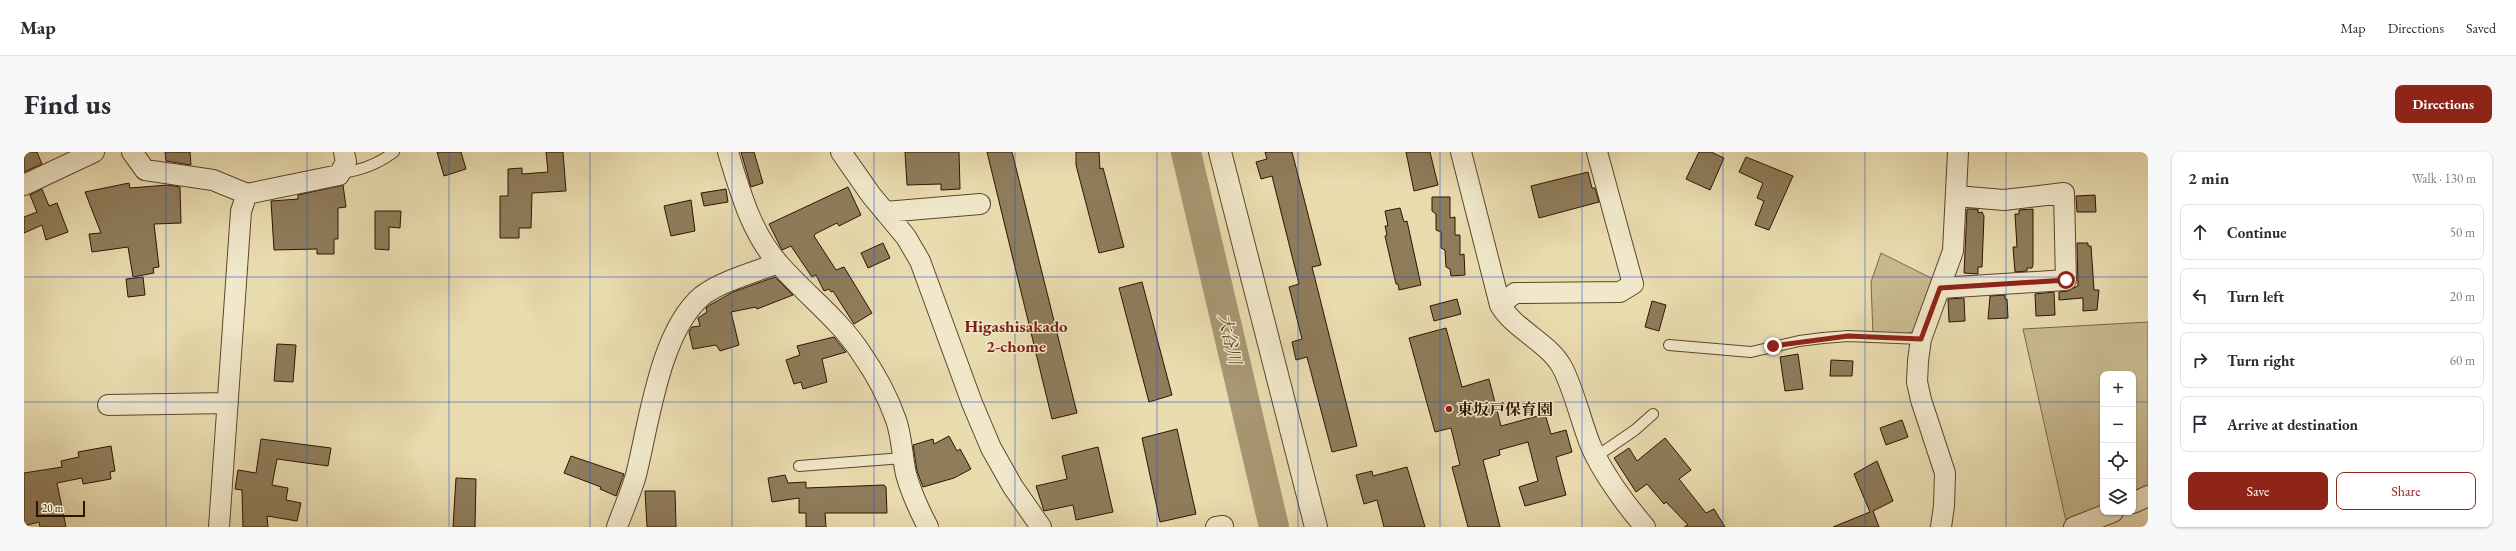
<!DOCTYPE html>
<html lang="en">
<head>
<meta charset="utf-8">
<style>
  :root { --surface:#fff; --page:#f7f7f7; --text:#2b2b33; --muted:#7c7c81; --line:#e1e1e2; --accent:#8f2418 }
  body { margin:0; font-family:"EB Garamond","Noto Serif JP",serif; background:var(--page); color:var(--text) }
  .controls { position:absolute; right:12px; bottom:12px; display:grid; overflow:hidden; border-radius:8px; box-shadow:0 1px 3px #0004 }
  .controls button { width:36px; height:36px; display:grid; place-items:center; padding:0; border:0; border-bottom:1px solid var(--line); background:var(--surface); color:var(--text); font:20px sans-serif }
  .scale { position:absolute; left:12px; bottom:10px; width:49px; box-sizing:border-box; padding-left:4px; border:2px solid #2d1400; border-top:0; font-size:11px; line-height:14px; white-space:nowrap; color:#2d1400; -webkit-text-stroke:3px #f1e8cb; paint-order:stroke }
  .stop { position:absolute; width:12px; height:12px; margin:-9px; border:3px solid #8f2418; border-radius:50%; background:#fff }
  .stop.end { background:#8f2418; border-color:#fff; box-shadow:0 1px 4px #0008 }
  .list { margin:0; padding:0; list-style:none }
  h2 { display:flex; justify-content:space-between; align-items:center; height:52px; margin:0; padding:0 16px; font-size:17px }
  h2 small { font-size:13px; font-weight:400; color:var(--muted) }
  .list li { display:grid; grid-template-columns:26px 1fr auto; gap:12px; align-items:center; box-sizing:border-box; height:56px; margin:0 8px 8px; padding:0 8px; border:1px solid var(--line); border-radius:8px }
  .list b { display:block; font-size:15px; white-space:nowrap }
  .list em { font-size:13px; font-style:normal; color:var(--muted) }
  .actions { display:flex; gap:8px; padding:12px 16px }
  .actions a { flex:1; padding:9px 0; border:1px solid var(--accent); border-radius:8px; text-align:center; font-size:14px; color:var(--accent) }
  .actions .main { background:var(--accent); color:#fff }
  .icon { flex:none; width:22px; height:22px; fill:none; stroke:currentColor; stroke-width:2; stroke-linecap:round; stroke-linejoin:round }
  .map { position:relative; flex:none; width:2124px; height:375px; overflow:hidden; border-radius:8px }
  header { display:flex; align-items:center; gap:24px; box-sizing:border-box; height:56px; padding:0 20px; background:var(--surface); border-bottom:1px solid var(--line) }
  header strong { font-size:19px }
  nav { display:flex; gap:22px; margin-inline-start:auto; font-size:14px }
  .intro { display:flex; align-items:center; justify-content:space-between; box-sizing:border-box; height:96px; padding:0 24px }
  h1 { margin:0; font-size:28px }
  .button { padding:10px 18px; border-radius:8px; background:var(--accent); color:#fff; font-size:14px; font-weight:700 }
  main { display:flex; gap:24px; padding:0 24px }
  aside { flex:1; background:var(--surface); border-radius:8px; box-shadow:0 1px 3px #0004 }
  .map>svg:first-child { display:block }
</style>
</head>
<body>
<header>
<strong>Map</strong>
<nav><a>Map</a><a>Directions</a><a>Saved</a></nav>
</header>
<div class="intro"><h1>Find us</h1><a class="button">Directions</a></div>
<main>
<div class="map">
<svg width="2124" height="375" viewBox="0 0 2124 375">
  <rect width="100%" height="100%" fill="#e9dcaf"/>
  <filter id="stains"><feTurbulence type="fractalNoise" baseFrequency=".005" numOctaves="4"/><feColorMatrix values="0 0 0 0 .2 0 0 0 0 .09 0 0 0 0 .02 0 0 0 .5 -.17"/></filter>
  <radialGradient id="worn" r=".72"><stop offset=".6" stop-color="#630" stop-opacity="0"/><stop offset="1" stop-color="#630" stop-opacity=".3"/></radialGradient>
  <path fill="#c9ba91" stroke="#7b6748" d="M1857,101L1911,128L1890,179L1881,182L1849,183L1847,130Z
    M2124,170V335L2109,342V222H2079V355L2042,369L1999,177Z"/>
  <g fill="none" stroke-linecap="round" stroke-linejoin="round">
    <path stroke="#a99874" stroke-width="30" d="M1162,0L1250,375"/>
  </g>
  <path fill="#8f7c5b" stroke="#2d1400" d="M0,0H13L18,12L0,20Z
    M141,0H166L167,13L142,9Z
    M413,0H437L442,17L420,24Z
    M522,0H539L542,39L508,41L507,76H495V86H476V44H484V17L498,16V22L524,20Z
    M717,0H730L739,31L727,35Z
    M881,0H935L936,37L917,38V32L883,33Z
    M963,0H988L1053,261L1028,267Z
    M1052,0H1075L1076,17L1079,16L1100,95L1075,101L1052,13Z
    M1241,0H1268L1297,113L1288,115L1333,294L1308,300L1283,205L1272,208L1268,190L1278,187L1265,135L1275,132L1248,24L1237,27L1232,10L1243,7Z
    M1382,0H1406L1414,33L1390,39Z
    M1675,0H1687L1700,6L1686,38L1662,27Z
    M1722,5L1769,24L1745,78L1731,73L1740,49L1733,46L1739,31L1715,20Z
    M1564,20L1568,36H1571L1575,50L1515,66L1507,34Z
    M105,31L106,36L144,33L156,35L157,71L130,72L135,115L129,116L130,121L109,125L104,95L68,100L65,82L77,81L61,40Z
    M319,33L322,55L314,56V87H310V102H293V97L250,98L247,49L274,47V43Z
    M824,35L837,63L815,74L813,71L791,82L790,84L812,118L820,115L848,161L830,172L809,139L807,140L805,137L800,139L792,123L788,125L767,94L758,98L745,72Z
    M18,37L25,54L33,51L44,80L22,88L18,73L0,81V65L13,60L6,43Z
    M702,37L704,50L680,54L677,41Z
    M2071,43L2072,60H2053L2052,44Z
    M1408,45H1426V66L1431,65V83H1436V103L1440,102L1441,123L1427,124L1426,117L1422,115L1421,98L1417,96V80L1412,78V62L1408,59Z
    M667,48L671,79L647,84L640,54Z
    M1376,56L1380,70L1383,69L1397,133L1375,138L1374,132H1372L1361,84L1363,83L1361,74H1364L1361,59Z
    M1943,57H1954V61L1958,60L1960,64L1958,115H1954V122L1940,121Z
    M2009,57V113L2008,116H2003V119L1991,120L1989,95H1993L1991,62H1995V58Z
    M351,59H377L376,76L365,75V98L351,97Z
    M859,91L866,106L844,116L837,101Z
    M2053,91H2064V94H2067L2070,138H2075L2073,158L2059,159V146L2035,148V140L2043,139L2054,134Z
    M119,125L121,143L104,145L102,127Z
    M751,125L769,143L733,157L732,155L707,160L715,193L696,199L692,193L669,197L665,180L668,175L676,174L674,166L683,160L682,156L686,153L709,140Z
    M1118,130L1148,243L1125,250L1095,136Z
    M2030,140L2031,163L2012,164L2011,142Z
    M1981,143V147H1983L1984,166L1964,167L1966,144Z
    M1940,146L1941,169L1925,170L1924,147Z
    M1433,147L1437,162L1410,169L1406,154Z
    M1628,149L1642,153L1635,179L1621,175Z
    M1422,176L1438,235L1465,227L1477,274L1521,262L1527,282L1542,278L1548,300L1532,305L1542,343L1501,354L1495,335L1514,329L1504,290L1475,298L1476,303L1459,308L1476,375H1444L1428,315L1436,313L1427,276L1411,280L1385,186Z
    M810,185L822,200L798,207L803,230L779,237L777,230L770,232L762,208L776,203L773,194Z
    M253,192L272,193L269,230L250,229Z
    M1774,202L1779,237L1761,239L1756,205Z
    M1807,208L1829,209L1828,224H1806Z
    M1878,268L1884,285L1862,293L1856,276Z
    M1153,277L1172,362L1136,370L1118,286Z
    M925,284L933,299L936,297L947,317L930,326L899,335L893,319L889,293L909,287L910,292Z
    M1641,286L1667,318L1655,327L1682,361L1690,357L1701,375H1660L1664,373L1642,350L1640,352L1623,332L1612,340L1590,306L1605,296L1613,309Z
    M237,287L307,296L304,314L253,307L248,333L264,336L262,348L277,351L273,369L243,364L244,375H219L218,338L211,337L214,318L232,321Z
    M87,294L91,319L86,320L87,327L59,332L58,326L33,331L42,375H16L15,370L0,374V321L38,315L37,309L55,305L54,300Z
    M1074,295L1089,360L1052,368L1049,353L1020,359L1012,334L1043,327L1038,304Z
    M547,304L600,322L592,344L576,337L577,335L540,321Z
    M1853,309L1869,349L1849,359L1855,375H1809L1846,360L1830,322Z
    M1383,315L1401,375H1360L1353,348L1340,352L1332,323L1348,319L1349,324Z
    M761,323L764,331L782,330V336L860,333L862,335L863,361H801L802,375H782V361H775V346L748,350L744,326Z
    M432,326L452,327L451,375H429Z
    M621,339H651L652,375H623Z"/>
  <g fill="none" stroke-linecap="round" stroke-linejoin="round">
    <defs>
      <path id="service" d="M316,21C337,19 354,12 370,0
        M1645,193L1727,200L1775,189L1799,186L1824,184L1897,187
        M1573,304L1611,278L1629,262
        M775,314L879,306"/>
      <path id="minor" d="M108,0L121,18L189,28L223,42
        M704,0C716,39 727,81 755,112C781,142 815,167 837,201C851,221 864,245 872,268C878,285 878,304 882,322C887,340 895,358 904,375
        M817,0L847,43L882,85L896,109L948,251L967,296L989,335L1017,375
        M1437,0L1476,153C1491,178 1524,190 1538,215C1549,235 1557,269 1566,292C1577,319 1602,353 1621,375
        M0,33L70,0
        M861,60L956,52
        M1916,136L2042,128L2040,41L1980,48L1932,44
        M1476,153L1491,141L1596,140L1609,132L1573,0
        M84,253L204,251
        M2109,351L2124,344
        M195,375L217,59L223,42L315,23L322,10L320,0
        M593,375C599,358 607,341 612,323C625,271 636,179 678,144C697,129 732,120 754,111
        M1192,375L1199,374
        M1917,375L1920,354L1921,321L1897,248L1893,230L1894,209L1897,187L1929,99L1934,0
        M2050,375L2089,360"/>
      <path id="tertiary" d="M1196,0L1292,375"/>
    </defs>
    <use href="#service" stroke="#5c462c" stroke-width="12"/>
    <use href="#minor" stroke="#5c462c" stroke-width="22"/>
    <use href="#tertiary" stroke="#5c462c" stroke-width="24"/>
    <use href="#service" stroke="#f1e8cb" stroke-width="10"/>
    <use href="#minor" stroke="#f1e8cb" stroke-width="20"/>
    <use href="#tertiary" stroke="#f1e8cb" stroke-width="22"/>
  </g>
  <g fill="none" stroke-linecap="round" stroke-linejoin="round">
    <path stroke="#8f2418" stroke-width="5" d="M1749,194L1824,184L1897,187L1916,136L2042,128"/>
  </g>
  <path fill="none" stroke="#1d4ed8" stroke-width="1" stroke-opacity="0.55" d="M142,0V375M283,0V375M425,0V375M566,0V375M708,0V375M850,0V375M991,0V375M1133,0V375M1274,0V375M1416,0V375M1558,0V375M1699,0V375M1841,0V375M1982,0V375M0,125H2124M0,250H2079M2109,250H2124"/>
  <circle fill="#8f2418" stroke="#f1e8cb" stroke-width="1.5" cx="1425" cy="257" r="4"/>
  <g text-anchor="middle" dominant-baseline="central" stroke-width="3" stroke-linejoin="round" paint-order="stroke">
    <g font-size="16" font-weight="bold" fill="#2d1400" stroke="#f1e8cb" text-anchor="start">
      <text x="1433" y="257">東坂戸保育園</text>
    </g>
    <g font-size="17" font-weight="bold" fill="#7a1f14" stroke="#f1e8cb">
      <text x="992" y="174">Higashisakado<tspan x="992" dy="20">2-chome</tspan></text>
    </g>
    <g font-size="17" font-style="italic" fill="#5f492e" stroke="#f1e8cb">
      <text transform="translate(1206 187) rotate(77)">大谷川</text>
    </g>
  </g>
  <rect width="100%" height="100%" filter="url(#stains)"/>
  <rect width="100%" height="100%" fill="url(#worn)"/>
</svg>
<div class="controls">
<button>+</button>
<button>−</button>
<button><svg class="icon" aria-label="locate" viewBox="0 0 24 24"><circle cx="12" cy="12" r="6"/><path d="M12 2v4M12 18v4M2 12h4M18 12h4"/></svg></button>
<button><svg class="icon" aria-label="layers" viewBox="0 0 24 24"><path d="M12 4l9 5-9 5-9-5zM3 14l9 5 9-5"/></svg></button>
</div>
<div class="scale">20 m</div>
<div class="stop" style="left:2042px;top:128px"></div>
<div class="stop end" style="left:1749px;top:194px"></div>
</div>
<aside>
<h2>2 min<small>Walk · 130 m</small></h2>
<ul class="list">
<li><svg class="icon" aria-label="ahead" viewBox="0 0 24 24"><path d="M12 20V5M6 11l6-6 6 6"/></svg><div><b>Continue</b></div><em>50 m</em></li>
<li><svg class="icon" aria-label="left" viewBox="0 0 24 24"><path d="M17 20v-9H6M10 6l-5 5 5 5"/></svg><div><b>Turn left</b></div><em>20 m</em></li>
<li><svg class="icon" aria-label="right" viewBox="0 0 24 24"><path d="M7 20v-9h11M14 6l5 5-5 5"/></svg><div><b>Turn right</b></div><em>60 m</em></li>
<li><svg class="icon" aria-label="arrive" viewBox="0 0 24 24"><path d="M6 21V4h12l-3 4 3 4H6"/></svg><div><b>Arrive at destination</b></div></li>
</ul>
<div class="actions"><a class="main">Save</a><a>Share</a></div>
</aside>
</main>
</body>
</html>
